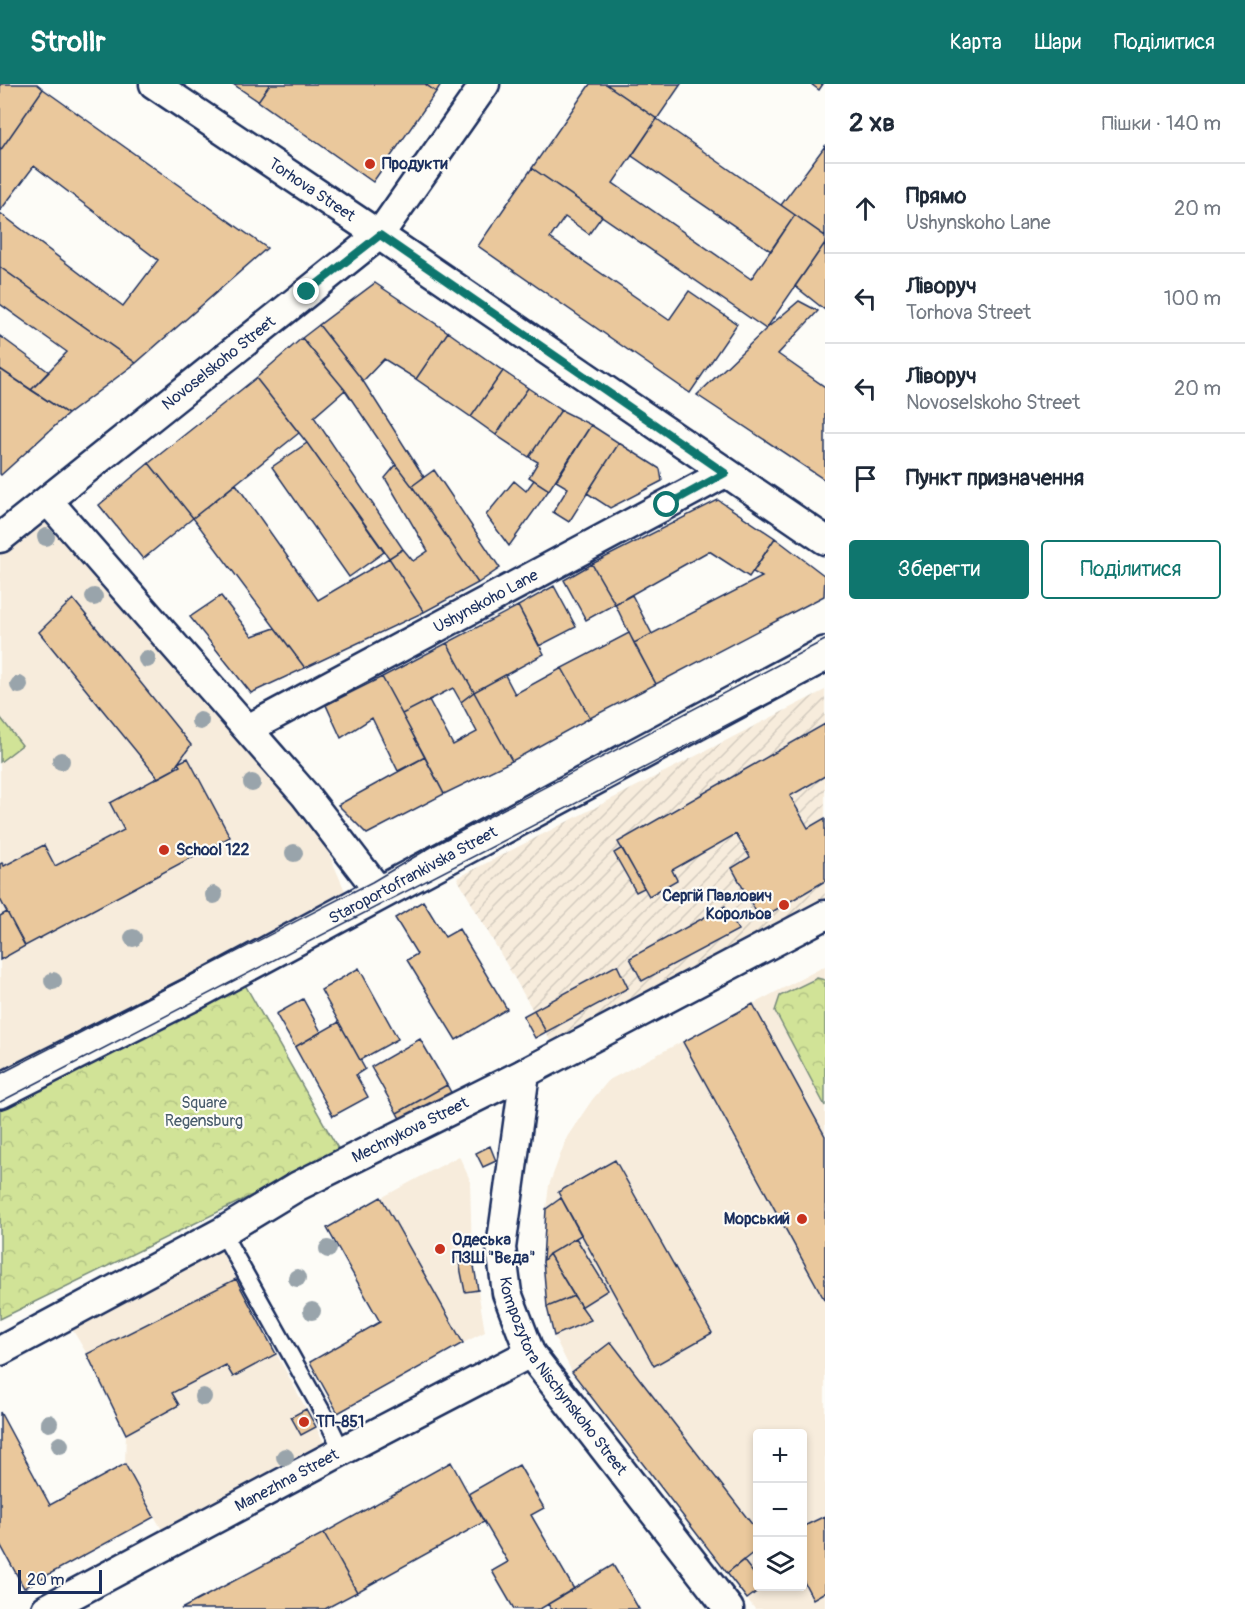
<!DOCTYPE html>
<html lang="uk">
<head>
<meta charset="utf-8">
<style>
  :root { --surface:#fff; --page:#f6f6f7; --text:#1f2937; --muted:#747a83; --line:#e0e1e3; --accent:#0f766e }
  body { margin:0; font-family:Pangolin,sans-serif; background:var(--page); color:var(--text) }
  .controls { position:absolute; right:18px; bottom:18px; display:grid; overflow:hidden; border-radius:6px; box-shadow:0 3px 9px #0003 }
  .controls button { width:54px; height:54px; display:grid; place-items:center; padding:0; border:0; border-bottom:2px solid var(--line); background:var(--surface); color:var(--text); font:30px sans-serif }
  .scale { position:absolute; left:18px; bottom:15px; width:84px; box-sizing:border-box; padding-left:6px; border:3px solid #1b2f5e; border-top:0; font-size:16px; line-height:21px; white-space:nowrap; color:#1b2f5e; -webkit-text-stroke:4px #fdfcf7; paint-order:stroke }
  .stop { position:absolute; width:18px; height:18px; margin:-14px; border:4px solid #0f766e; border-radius:50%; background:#fff }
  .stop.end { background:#0f766e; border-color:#fff; box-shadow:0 2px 6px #0008 }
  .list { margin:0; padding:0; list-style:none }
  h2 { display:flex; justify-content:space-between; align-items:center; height:78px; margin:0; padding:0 24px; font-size:26px }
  h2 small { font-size:20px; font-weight:400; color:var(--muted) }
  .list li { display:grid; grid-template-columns:39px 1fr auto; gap:18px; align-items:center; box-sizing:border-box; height:90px; padding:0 24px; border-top:2px solid var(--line) }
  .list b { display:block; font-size:22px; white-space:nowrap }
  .list p { margin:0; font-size:20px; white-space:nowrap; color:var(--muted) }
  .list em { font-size:20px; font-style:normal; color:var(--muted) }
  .actions { display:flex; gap:12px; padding:18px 24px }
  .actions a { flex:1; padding:14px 0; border:2px solid var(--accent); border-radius:6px; text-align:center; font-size:21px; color:var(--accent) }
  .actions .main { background:var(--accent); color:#fff }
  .icon { flex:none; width:33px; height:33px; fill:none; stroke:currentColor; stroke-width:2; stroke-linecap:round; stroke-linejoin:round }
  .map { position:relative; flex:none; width:825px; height:1525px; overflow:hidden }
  header { display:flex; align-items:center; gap:36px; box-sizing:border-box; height:84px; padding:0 30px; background:var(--accent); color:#fff }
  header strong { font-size:28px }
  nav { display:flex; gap:33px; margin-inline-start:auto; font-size:21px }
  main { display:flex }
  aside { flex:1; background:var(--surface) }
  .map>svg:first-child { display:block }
</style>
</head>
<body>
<header>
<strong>Strollr</strong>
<nav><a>Карта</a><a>Шари</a><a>Поділитися</a></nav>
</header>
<main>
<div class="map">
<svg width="825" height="1525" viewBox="0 0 825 1525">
  <defs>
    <pattern id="industrial-furrows" width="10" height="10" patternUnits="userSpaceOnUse" patternTransform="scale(1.5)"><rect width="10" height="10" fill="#f7ecdc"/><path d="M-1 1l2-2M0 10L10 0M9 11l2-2" fill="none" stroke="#d3cbbf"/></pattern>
    <pattern id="forest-crowns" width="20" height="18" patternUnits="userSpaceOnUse" patternTransform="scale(1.5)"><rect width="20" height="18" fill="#d1e397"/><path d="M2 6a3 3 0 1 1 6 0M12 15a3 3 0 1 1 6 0" fill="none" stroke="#b3c385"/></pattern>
  </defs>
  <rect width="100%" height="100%" fill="#fdfcf7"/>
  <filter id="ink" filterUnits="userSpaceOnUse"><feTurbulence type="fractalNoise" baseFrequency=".0167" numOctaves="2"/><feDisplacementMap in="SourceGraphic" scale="12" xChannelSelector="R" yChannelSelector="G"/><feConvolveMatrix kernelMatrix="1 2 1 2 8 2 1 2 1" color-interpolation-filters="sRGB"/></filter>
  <g filter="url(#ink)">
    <path fill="#f7ecdc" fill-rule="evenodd" d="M48,419L304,711L351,821L0,1002V457Z
      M825,882V1525H755L572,1288L554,1252L547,1223L543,1177L546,1125L549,1101L567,1053L592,1016L609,996ZM758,1350H802V1502H758Z
      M459,1072L470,1096L472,1170L485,1248L463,1259L381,1114Z
      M215,1156L325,1360L162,1446L125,1380L126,1350L87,1270L66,1235Z"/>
    <path fill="url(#industrial-furrows)" d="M825,606V829L558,970L457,794Z"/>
    <path fill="url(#forest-crowns)" stroke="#76897a" stroke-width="1.5" d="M817,894L825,896V1022L775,927L780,912Z
      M244,899L340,1068L0,1235V1025Z"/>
    <path fill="#d1e397" stroke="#76897a" stroke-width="1.5" d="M0,633L22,661L0,678Z"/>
    <path fill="#eac89c" stroke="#1b2f5e" stroke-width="1.5" d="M0,0H37L43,5L0,67Z
      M233,0H270L258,17Z
      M270,0H425L436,8L373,98L258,17Z
      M425,0H441L436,8Z
      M590,0H606L657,35L613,99L751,195L795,131L825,152V159L766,245L532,84Z
      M606,0H681L657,35Z
      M811,0H823L819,6Z
      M43,5L267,164L136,279L0,183V129L123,222L158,176L34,82L0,127V67Z
      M657,35L795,131L771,167L632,72Z
      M825,62V152L781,121Z
      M532,84L602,132L589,150L565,133L550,154L669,236L689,207L737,240L690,309L478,162Z
      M825,159V226L795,202Z
      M0,183L136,279L68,330L31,306L67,268L0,220Z
      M375,199L448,248L416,295L384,275L363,297L319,241Z
      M799,217L818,227L778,270L825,303V396L697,311L766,245Z
      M319,241L363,297L424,393L412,402L396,381L345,306L302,254Z
      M448,248L503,287L471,333L416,295Z
      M0,252L49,288L31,306L0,285Z
      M302,254L345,306L314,333L403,465L389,474L307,359L256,294Z
      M0,285L68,330L1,391L0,390Z
      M503,287L528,304L496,351L471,333Z
      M256,294L299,349L193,434L149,379Z
      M528,304L561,326L529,373L496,351Z
      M561,326L591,341L549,406L529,393L538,378L529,373Z
      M591,341L619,359L569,438L553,428L568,404L556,397Z
      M307,359L384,468L349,493L272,383Z
      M619,359L660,385L662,397L610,424L587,409Z
      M149,379L193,434L143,475L99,421Z
      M396,381L412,402L478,499L424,528L389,474L403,465L413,477L428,467L385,394Z
      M434,386L500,484L478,499L412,402Z
      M534,396L549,406L509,462L486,431L514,397L526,407Z
      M236,400L318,516L389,474L424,528L305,584L193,434Z
      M718,416L775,454L749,493L709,467L615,520L592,480Z
      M775,454L825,492L824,512L656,600L634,559L762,493L753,488Z
      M592,480L615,520L586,536L564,496Z
      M554,502L576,543L539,562L518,522Z
      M632,511L652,550L634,559L615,520Z
      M221,512L252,552L275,544L305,584L251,609L190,533Z
      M73,515L191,661L173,686L158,694L39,548Z
      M518,522L544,570L474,608L447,559Z
      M629,549L656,600L590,634L562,584Z
      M447,559L474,608L461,618L453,604L402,630L382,593Z
      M562,584L590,634L512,677L474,608L505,591L515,610Z
      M382,593L425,673L398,687L372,634L341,654L326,621Z
      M474,608L512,677L444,710L402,630L429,616L453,661L477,648L461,618Z
      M825,640V692L790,712L808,744L825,734V797L760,835L732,784L750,773L736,750L672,786L677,796L649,812L618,758Z
      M425,673L444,710L367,750L338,721Z
      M188,674L230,753L25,862L0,815V780L2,779L4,782L44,761L55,782L124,746L110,719L180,682L178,679Z
      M622,764L644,804L636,808L614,769Z
      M423,817L445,853L459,845L507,925L456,956L407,876L417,870L395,834Z
      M725,822L738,846L642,897L630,874Z
      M7,828L25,862L0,876V832Z
      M617,881L628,904L546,948L534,926Z
      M359,884L398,955L360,976L321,906Z
      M303,915L321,948L295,963L276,930Z
      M753,920L825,1052V1217L683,958Z
      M534,926L546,948L535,954L523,932Z
      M339,938L365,985L356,991L368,1013L333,1032L295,963Z
      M420,955L447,1001L397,1029L371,983Z
      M447,1001L454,1014L404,1042L397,1029Z
      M490,1062L496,1077L483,1083L476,1069Z
      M615,1076L712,1249L654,1282L558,1108Z
      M381,1113L463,1259L338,1329L310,1278L380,1238L327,1144Z
      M561,1114L581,1151L549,1170L543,1177L546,1125Z
      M576,1154L608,1206L581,1223L549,1170Z
      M472,1170L478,1206L465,1208L458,1173Z
      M549,1170L574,1212L547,1223L543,1177Z
      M236,1195L276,1270L233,1293L226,1281L172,1309L179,1321L126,1350L87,1270Z
      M574,1212L591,1236L554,1252L547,1223Z
      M611,1258L758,1448V1465L727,1489L572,1288Z
      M306,1325L316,1343L301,1351L291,1333Z
      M0,1328L50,1421L125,1380L154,1433L24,1504L0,1460Z
      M451,1378L484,1438L357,1508L324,1449Z
      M519,1381L544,1424L531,1431L574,1505L540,1525H514L492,1487L508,1478L468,1410Z
      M825,1432V1508L813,1515L802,1494V1443Z
      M324,1449L357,1508L325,1525H181Z
      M743,1476L758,1495V1502L763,1503L747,1515L727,1489Z
      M613,1481L639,1525H551L548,1520Z"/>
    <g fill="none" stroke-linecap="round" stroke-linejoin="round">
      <defs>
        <path id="service" d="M222,1148L327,1336L342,1367"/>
        <g id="minor">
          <path id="s1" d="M154,0L379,151L825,456"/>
          <path d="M48,417L305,711L381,810"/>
          <path id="s2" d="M0,454L379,151L485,0"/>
          <path id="s3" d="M248,645L725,389"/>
          <path id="s4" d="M525,989L501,1164L507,1209L530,1269L729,1525"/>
          <path id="s5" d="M0,1267L222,1148L298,1102L525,989L825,831"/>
          <path id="s6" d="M46,1525L342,1367L530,1269"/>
        </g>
        <g id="secondary">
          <path id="s7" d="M0,1007L196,908L825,570"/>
        </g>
      </defs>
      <use href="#service" stroke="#1b2f5e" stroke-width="20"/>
      <use href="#minor" stroke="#1b2f5e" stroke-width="33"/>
      <use href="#secondary" stroke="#1b2f5e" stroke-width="38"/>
      <use href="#service" stroke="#fdfcf7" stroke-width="15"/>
      <use href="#minor" stroke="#fdfcf7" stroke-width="28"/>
      <use href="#secondary" stroke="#fdfcf7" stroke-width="33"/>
      <path stroke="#1b2f5e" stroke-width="1.5" d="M0,990L372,798L433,762L825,556
        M0,1018L825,590"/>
    </g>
    <g fill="#99a4ab">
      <circle cx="46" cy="453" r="9"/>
      <circle cx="94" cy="513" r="9"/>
      <circle cx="147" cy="575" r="9"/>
      <circle cx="19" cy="601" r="9"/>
      <circle cx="200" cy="637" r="9"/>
      <circle cx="61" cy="677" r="9"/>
      <circle cx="252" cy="699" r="9"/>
      <circle cx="294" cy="769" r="9"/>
      <circle cx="214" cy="811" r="9"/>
      <circle cx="133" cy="854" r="9"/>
      <circle cx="53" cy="897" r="9"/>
      <circle cx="328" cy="1165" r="9"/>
      <circle cx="297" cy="1194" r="9"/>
      <circle cx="312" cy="1227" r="9"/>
      <circle cx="203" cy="1313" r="9"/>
      <circle cx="49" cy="1339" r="9"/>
      <circle cx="60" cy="1361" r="9"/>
      <circle cx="285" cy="1373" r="9"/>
    </g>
  </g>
  <g fill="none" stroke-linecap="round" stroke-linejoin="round" filter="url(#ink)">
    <path stroke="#0f766e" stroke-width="8" d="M307,208L380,151L725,389L667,421"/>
  </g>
  <g fill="#c8321e" stroke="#fdfcf7" stroke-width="2">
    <circle cx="370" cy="80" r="6"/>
    <circle cx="164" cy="766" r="6"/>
    <circle cx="784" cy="821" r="6"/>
    <circle cx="802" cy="1135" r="6"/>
    <circle cx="440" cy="1165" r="6"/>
    <circle cx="304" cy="1338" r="6"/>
  </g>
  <g text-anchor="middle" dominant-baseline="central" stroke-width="4.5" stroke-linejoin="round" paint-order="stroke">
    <g font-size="16" font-weight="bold" fill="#1b2f5e" stroke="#fdfcf7" text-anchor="start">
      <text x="382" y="80">Продукти</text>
      <text x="176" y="766">School 122</text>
      <text x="772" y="812" text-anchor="end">Сергій Павлович<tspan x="772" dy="18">Корольов</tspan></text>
      <text x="790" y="1135" text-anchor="end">Морський</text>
      <text x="452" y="1156">Одеська<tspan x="452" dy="18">ПЗШ "Вєда"</tspan></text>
      <text x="316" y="1338">ТП-851</text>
    </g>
    <g font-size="16" fill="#1b2f5e" stroke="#fdfcf7">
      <text stroke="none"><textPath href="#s1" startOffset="190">Torhova Street</textPath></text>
      <text stroke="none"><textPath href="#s2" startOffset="280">Novoselskoho Street</textPath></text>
      <text stroke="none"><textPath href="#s3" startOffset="270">Ushynskoho Lane</textPath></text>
      <text stroke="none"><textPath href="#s7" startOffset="466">Staroportofrankivska Street</textPath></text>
      <text stroke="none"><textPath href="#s5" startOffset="466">Mechnykova Street</textPath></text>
      <text stroke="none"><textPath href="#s4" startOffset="322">Kompozytora Nischynskoho Street</textPath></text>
      <text stroke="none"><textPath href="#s6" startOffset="273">Manezhna Street</textPath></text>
    </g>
    <g font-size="16" fill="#485c6c" stroke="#fdfcf7">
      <text x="204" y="1019">Square<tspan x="204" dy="18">Regensburg</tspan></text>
    </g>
  </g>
</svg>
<div class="controls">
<button>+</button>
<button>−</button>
<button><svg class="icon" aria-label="layers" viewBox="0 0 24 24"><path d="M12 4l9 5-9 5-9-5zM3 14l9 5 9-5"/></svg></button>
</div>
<div class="scale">20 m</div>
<div class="stop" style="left:667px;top:421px"></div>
<div class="stop end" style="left:307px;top:208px"></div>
</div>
<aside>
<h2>2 хв<small>Пішки · 140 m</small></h2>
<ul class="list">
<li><svg class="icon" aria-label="ahead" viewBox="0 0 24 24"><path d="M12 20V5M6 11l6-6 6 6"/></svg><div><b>Прямо</b><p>Ushynskoho Lane</p></div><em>20 m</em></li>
<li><svg class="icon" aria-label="left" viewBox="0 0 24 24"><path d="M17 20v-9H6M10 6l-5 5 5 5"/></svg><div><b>Ліворуч</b><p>Torhova Street</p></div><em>100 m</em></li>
<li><svg class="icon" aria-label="left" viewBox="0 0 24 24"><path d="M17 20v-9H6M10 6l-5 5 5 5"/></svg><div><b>Ліворуч</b><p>Novoselskoho Street</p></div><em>20 m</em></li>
<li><svg class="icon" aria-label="arrive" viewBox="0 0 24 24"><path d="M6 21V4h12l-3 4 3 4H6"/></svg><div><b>Пункт призначення</b></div></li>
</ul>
<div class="actions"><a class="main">Зберегти</a><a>Поділитися</a></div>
</aside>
</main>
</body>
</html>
